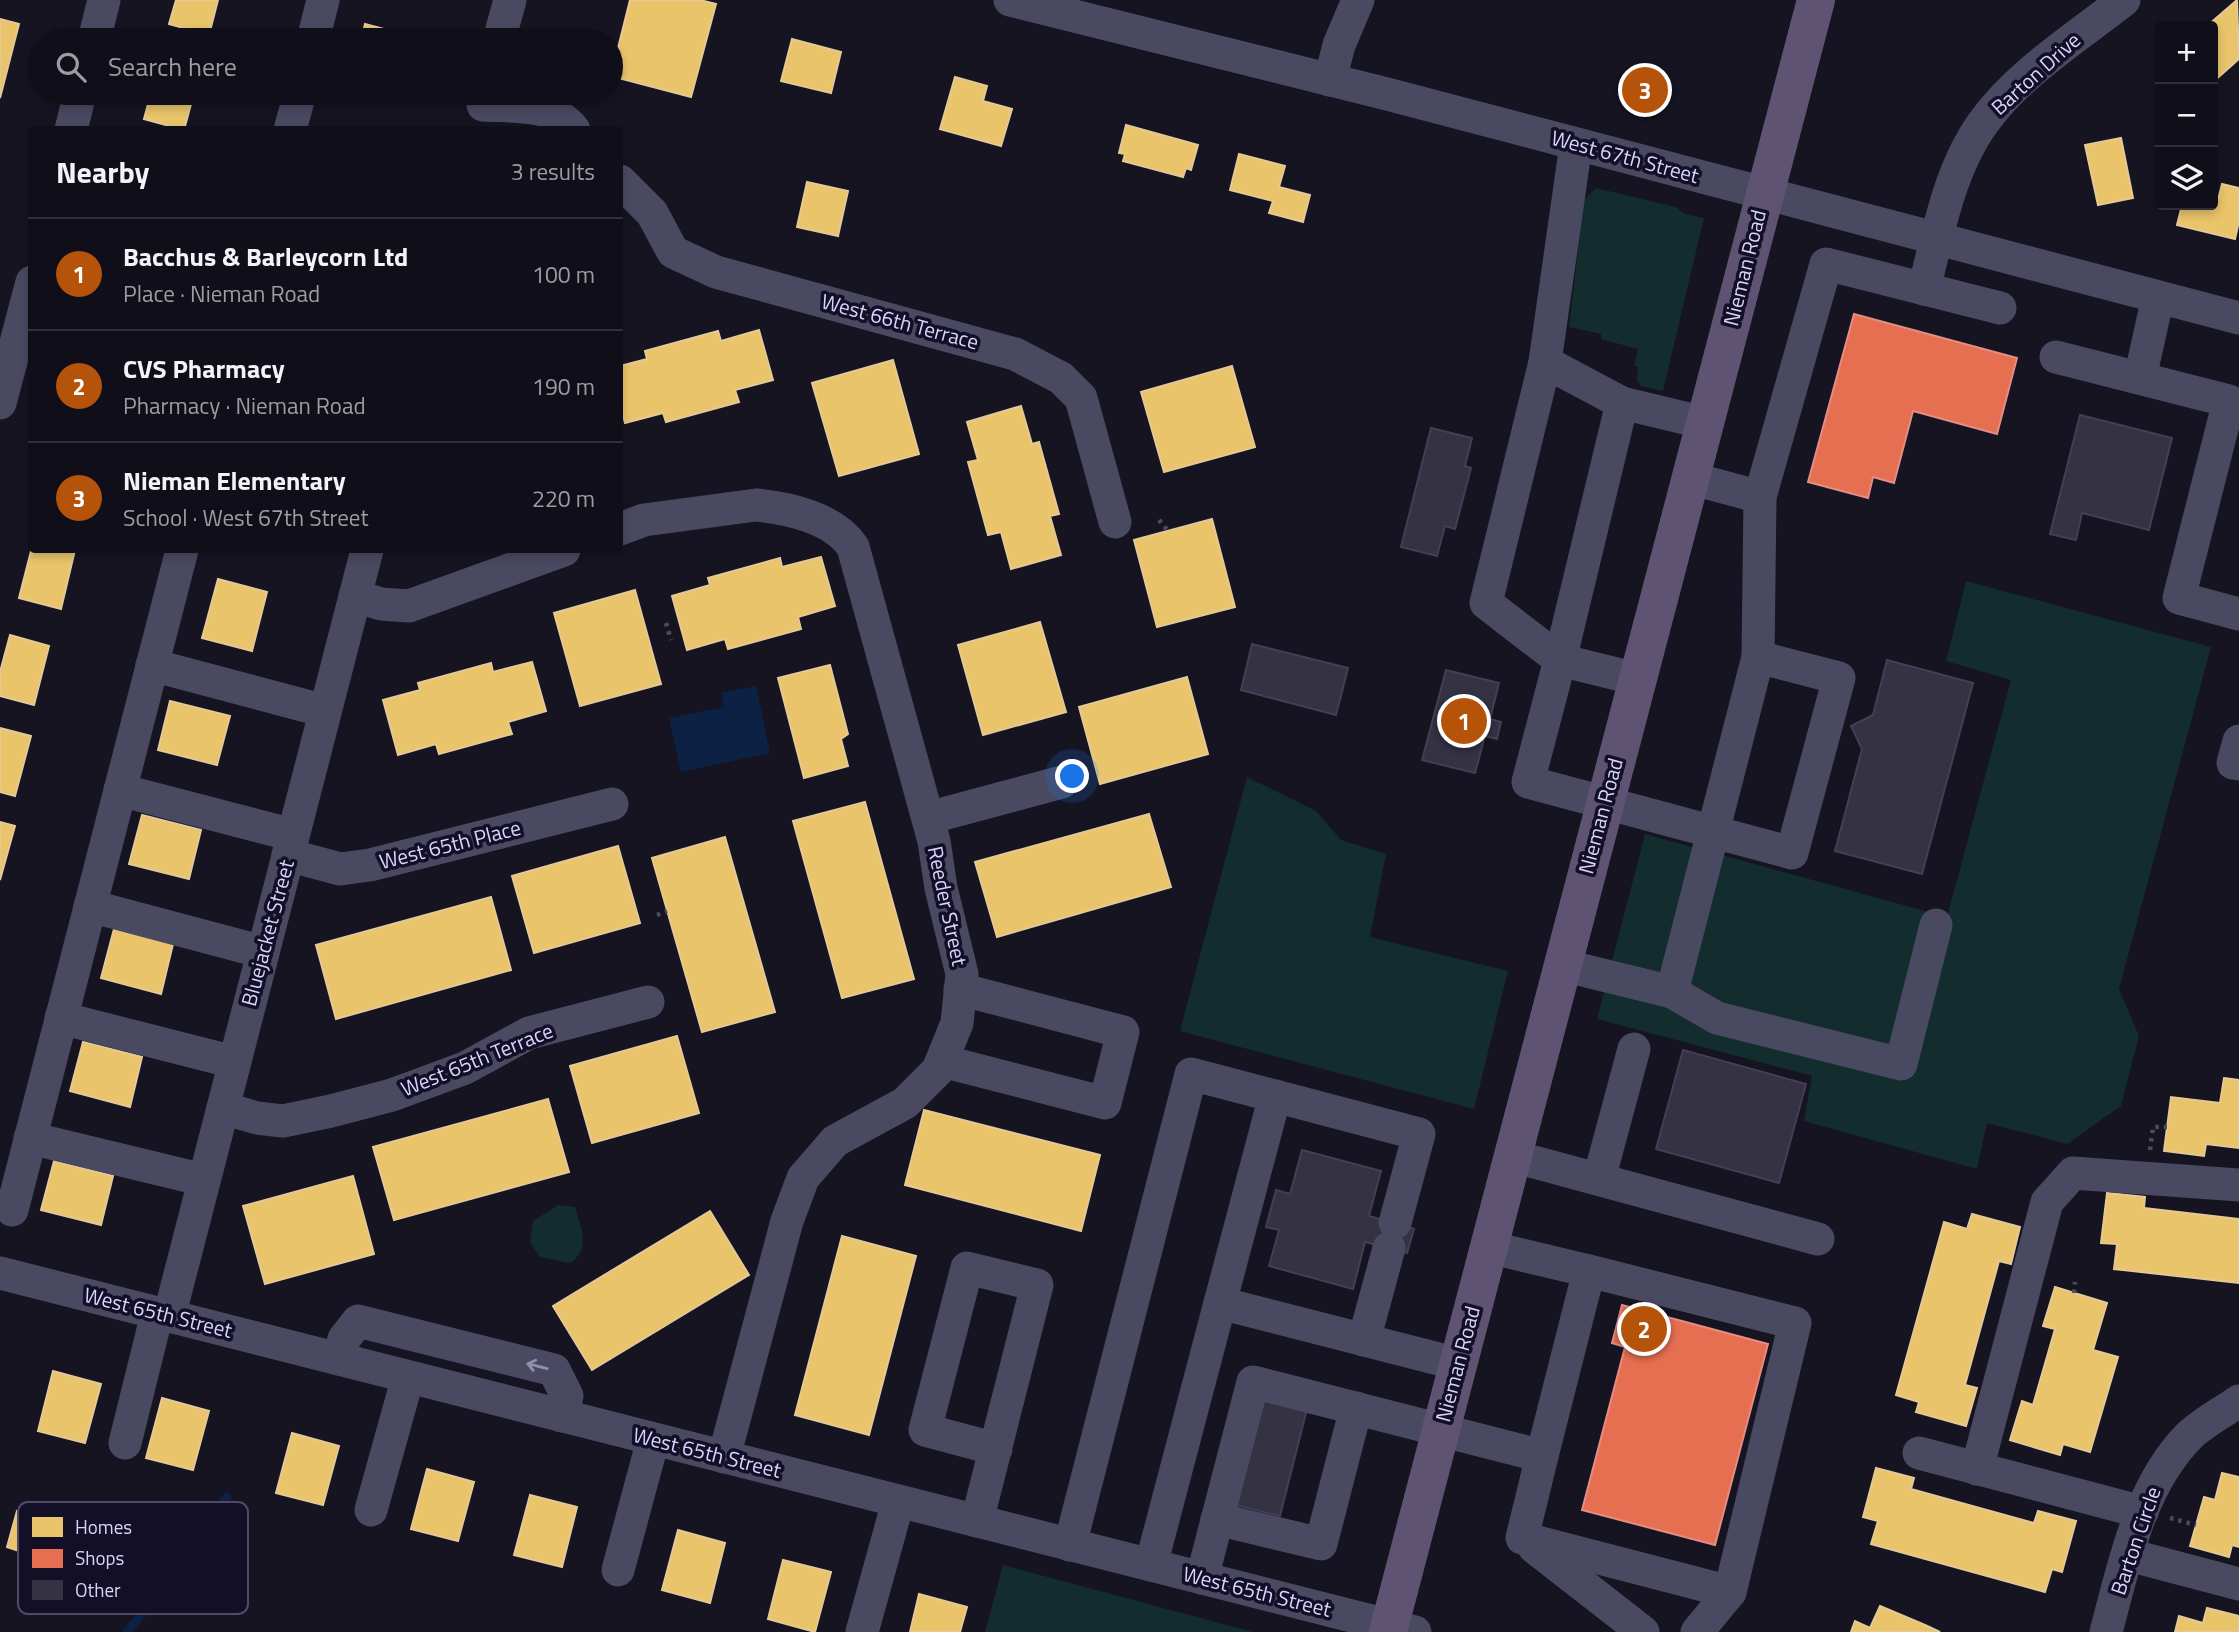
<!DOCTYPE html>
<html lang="en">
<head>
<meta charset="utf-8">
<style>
	body { margin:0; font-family:"Titillium Web",sans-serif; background:#191822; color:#f1f3f6 }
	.controls { position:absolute; right:21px; top:21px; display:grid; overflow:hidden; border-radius:7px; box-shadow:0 4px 10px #0003 }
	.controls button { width:63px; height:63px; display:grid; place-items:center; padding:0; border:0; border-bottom:2px solid #302f38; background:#100f19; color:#f1f3f6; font:35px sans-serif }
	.you { position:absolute; left:1073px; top:777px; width:24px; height:24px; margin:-18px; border:5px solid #fff; border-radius:50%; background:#1a73e8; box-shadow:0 0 0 10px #1a73e833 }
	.badge { display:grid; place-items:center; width:46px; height:46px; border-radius:50%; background:#b45309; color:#fff; font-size:23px; font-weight:700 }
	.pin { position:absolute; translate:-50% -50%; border:4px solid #fff; box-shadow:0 2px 7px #0006 }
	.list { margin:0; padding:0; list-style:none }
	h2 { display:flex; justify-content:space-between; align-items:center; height:91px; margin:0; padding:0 28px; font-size:30px }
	h2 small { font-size:23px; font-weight:400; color:#9c9ca2 }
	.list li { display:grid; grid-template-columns:46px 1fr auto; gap:21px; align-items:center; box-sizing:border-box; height:112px; padding:0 28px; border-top:2px solid #302f38 }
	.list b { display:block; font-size:26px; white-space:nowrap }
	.list p { margin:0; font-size:23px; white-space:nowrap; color:#9c9ca2 }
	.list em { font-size:23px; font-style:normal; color:#9c9ca2 }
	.icon { flex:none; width:38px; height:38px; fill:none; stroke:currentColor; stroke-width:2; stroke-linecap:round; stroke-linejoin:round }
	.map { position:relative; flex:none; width:2239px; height:1632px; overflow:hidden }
	.search { position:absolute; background:#100f19; box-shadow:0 4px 10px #0003; left:28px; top:28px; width:595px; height:77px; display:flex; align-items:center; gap:18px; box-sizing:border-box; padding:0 24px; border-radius:38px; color:#9c9ca2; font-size:26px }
	.panel { position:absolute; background:#100f19; box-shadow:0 4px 10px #0003; left:28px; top:126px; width:595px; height:427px; border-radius:7px }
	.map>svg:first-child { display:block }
	.green { fill:#132c2d }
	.water { fill:#0d2144 }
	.homes { fill:#e9c46a; stroke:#e4c997; stroke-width:2 }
	.shops { fill:#e76f51; stroke:#e38d85; stroke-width:2 }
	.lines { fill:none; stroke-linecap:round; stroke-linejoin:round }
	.stream { stroke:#0d2144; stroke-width:9 }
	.building { fill:#343243; stroke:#433f54; stroke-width:2 }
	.path { stroke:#44505f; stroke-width:4.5; stroke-dasharray:3.5 5; stroke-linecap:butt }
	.minor { stroke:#4a4962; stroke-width:33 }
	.major { stroke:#5e5373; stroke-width:38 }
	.oneway { stroke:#928eb0 }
	.labels { text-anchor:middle; stroke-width:7; stroke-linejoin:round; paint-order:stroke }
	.street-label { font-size:21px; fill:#d9d4ff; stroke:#130f26 }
	.key { fill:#130f26; stroke:#4e4a67; stroke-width:2 }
	.key-label { font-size:19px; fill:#d9d4ff }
</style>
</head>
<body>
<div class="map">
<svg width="2239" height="1632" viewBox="0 0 2239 1632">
	<rect width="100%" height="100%" fill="#161421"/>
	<g class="green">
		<path d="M1596,188l80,19 9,7 19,4 -41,173 -22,-5 -4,-6 1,-13 -4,-1 4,-17 -37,-10v-5l-32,-7 15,-127z"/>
		<path d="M1966,581l245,66 -92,342 20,47 -18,70 -54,38 -80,-21 -10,46 -173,-48 8,-45 -215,-57 48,-185 302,83 64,-237 -65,-19z"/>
		<path d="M1247,777l69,34 25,29 45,14 -16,83 138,34 -34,138 -294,-78z"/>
		<path d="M558,1205l17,2c6,22 17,41 -5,56l-30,-6 -10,-15 3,-21z"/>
		<path d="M1003,1565l250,67h-268z"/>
	</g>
	<path class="water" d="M756,686l14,67 -89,19 -12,-54 55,-11 -3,-14z"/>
	<g class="homes">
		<path d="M176,0h42l-9,35 -40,-11z"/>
		<path d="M630,0h70l16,4 -25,93 -80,-21z"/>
		<path d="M2237,0l2,59 -26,23v-56h-6z"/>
		<path d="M0,19l19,5 -19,74z"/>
		<path d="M365,24l49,13 -1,3h-52z"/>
		<path d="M792,39l49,13 -10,41 -50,-12z"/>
		<path d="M955,77l32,9 -4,15 29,8 -11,37 -61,-17z"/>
		<path d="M151,93h43l-10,37 -40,-11z"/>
		<path d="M1126,125l72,20 -7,25 -5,-2 -3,9 -60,-16 2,-7 -6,-1z"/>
		<path d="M2121,138l12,60 -35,7 -13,-60z"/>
		<path d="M1239,154l46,12 -6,21 31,8 -7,27 -34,-9 4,-12 -43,-11z"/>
		<path d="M807,182l41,9 -10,45 -41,-9z"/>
		<path d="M2222,184l17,4v33l-4,18 -58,-14 5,-20h31v-6l5,1z"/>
		<path d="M759,330l14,50 -38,10 4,12 -73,20 -3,-9 -38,10 -5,-20v-37l27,-7 -2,-8 73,-20 3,10z"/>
		<path d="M893,360l26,94 -80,22 -27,-93z"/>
		<path d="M1232,366l23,81 -91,25 -23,-80z"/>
		<path d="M1021,406l11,38 7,-2 20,72 -9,2 11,39 -50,14 -10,-37 -13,3 -20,-73 10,-2 -11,-38z"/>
		<path d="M1212,519l23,88 -78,20 -23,-87z"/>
		<path d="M32,547l43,3 -14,59 -42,-11z"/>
		<path d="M821,557l14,49 -37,11 3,12 -73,20 -3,-10 -38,11 -15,-54 38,-11 -2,-7 72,-20 2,9z"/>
		<path d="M218,579l49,13 -15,59 -50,-13z"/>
		<path d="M635,590l26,94 -81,22 -26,-93z"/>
		<path d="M1040,622l26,90 -83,23 -25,-90z"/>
		<path d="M10,635l39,11 -15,59 -34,-9v-24z"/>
		<path d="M532,662l14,49 -38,11 4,12 -73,20 -3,-10 -38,11 -15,-55 37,-10 -2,-7 73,-20 2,9z"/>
		<path d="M830,665l18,69 -7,5 7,27 -44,12 -26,-100z"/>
		<path d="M1187,677l21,77 -108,30 -21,-77z"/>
		<path d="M170,701l60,15 -13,49 -59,-15z"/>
		<path d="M0,728l31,8 -16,60 -15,-4z"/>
		<path d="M865,802l49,177 -72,19 -49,-177z"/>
		<path d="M1149,814l22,73 -174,50 -22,-75z"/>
		<path d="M142,815l59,15 -12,49 -60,-15z"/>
		<path d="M0,822l15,4 -15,54z"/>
		<path d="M725,837l50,175 -73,20 -50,-174z"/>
		<path d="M618,846l22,77 -106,30 -22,-77z"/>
		<path d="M491,897l20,73 -175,49 -20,-74z"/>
		<path d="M114,929l59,15 -12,50 -60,-16z"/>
		<path d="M677,1036l22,77 -107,30 -22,-77z"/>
		<path d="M83,1042l59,15 -12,50 -60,-16z"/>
		<path d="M2224,1078l15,2v68l-33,-4 -2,12 -40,-5 7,-54 49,6z"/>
		<path d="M548,1099l21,73 -175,48 -21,-73z"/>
		<path d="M924,1110l176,45 -19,76 -176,-46z"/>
		<path d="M54,1161l59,15 -12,49 -60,-15z"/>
		<path d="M353,1176l21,78 -109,30 -22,-78z"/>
		<path d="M2107,1193l38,4 -1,11 95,11v64l-125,-14 3,-25 -16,-1z"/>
		<path d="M710,1211l39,64 -157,95 -39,-64z"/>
		<path d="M1972,1214l48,13 -9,37 -12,-3 -34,124 12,3 -11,38 -50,-14 3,-10 -23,-7 48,-173 23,7z"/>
		<path d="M842,1236l74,20 -47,179 -74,-20z"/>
		<path d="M2055,1287l52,16 -14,47 25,7 -28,95 -27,-8 -3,11 -50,-15 12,-39 11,4 22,-76 -12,-3z"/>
		<path d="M53,1371l48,13 -16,59 -47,-12z"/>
		<path d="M162,1398l47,13 -16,59 -47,-12z"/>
		<path d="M292,1433l47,13 -16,59 -47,-12z"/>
		<path d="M1876,1468l38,10 -3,11 123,34 4,-12 38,10 -14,51 -10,-3 -7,23 -174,-48 7,-23 -15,-4z"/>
		<path d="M427,1469l47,13 -16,59 -47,-12z"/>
		<path d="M2222,1473l17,4v70l-7,-2 -3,12 -39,-11 14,-49 11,3z"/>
		<path d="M530,1495l47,12 -15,60 -48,-12z"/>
		<path d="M17,1511l58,17 -18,65 -29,-9 7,-28 -28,-9z"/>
		<path d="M678,1530l47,13 -15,60 -48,-13z"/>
		<path d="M783,1560l48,12 -16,60 -47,-13z"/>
		<path d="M919,1594l48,13 -7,25h-50z"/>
		<path d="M1880,1606l45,19 15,7h-89l4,-11 15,7z"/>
		<path d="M2207,1608l32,8v16h-64l4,-16 24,7z"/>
	</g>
	<g class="shops">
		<path d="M1854,314l163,44 -20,76 -84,-23 -19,72 -21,-6 -5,21 -60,-16z"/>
		<path d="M1622,1305l146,39 -53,201 -133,-35 43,-163 -13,-4z"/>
	</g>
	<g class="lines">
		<path class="stream" d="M127,1632l49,-59 51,-76"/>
	</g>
	<g class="building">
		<path d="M2080,415l92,23 -23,92 -67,-17 -6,27 -26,-6z"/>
		<path d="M1431,428l41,10 -7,28 6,2 -16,61 -10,-3 -8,30 -36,-9z"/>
		<path d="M1252,644l96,24 -12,47 -95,-25z"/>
		<path d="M1887,660l86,23 -51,191 -87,-23 27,-102 -11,-23 22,-11z"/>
		<path d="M1446,670l53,13 -9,36 11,3 -4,17 -12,-3 -10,37 -53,-13z"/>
		<path d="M1683,1050l123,34 -27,99 -123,-34z"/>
		<path d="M1302,1150l79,21 -12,45 45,13 -7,24 -42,-11 -12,47 -84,-23 10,-36 -13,-3 10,-37 14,4z"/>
		<path d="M1260,1397l47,12 -27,107 -48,-12z"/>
	</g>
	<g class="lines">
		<g class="path">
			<path d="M1159,520l9,11"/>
			<path d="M666,623l5,17"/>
			<path d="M657,915l10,-4"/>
			<path d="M2150,1150l3,-23h14"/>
			<path d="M2074,1293l1,-11"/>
			<path d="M2170,1518l26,7"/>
		</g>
		<g class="minor">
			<path d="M1010,0l377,94 852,224"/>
			<path d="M94,40l10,-40"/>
			<path d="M313,40l10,-40"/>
			<path d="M499,40l11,-40"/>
			<path d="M1330,80l9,-35 19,-45"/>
			<path d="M483,105c32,2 69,-3 91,25"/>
			<path d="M71,130l9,-37"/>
			<path d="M290,130l10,-37"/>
			<path d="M1576,144l-31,218 77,41"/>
			<path d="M620,181l32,32 21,39 43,20 299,82 46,24 20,20 34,124"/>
			<path d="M1924,289c14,-55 25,-119 59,-166 35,-49 94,-86 141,-123"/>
			<path d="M2056,357l173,44 -50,197 60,16"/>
			<path d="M1545,362l-59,241 74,57 -32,122c88,24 176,47 264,71l47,-175 -81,-21 -86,335 -110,-27"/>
			<path d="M2140,378l18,-81"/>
			<path d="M0,403l32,-121"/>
			<path d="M1690,478l70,19 -2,160"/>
			<path d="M1760,497l66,-233 174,44"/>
			<path d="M620,529l24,-9 112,-15c32,3 78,13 97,42l81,294 7,47 21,86 -5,49 -19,47 -33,33 -70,38 -32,37 -16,43 -63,236"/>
			<path d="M355,596l26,8 28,2 155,-56"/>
			<path d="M152,665l173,46"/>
			<path d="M1637,679l-77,-19 62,-257 83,20"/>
			<path d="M2239,741l-6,22 6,1"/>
			<path d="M120,790l173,45"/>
			<path d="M928,818l134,-36"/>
			<path d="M288,855l52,14 30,-4 242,-61"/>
			<path d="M90,906l173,46"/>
			<path d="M1672,992l45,26 184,46 35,-139"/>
			<path d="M61,1018l173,44"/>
			<path d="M942,1061l163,42 18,-71 -163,-43"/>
			<path d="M223,1108l34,10 26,3 48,-10 61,-16 73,-27 64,-35 119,-31"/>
			<path d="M30,1138l174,42"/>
			<path d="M1512,1156l306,83"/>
			<path d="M1599,1179l35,-130"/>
			<path d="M12,1210l170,-660"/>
			<path d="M1488,1247l101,24"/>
			<path d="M0,1273l1415,359"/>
			<path d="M1220,1303l55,-207 144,38 -24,89"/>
			<path d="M169,1317l198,-767"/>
			<path d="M1364,1340l25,-92"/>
			<path d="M339,1359l5,-20 14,-18 196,49 13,26 -5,20"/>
			<path d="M125,1443l32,-129"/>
			<path d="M1919,1453l223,59"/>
			<path d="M1542,1456l47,-185 206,52 -65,269"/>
			<path d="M1977,1469l70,-267 26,-29 166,12"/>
			<path d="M371,1510l37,-133"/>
			<path d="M1217,1519l104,25 35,-136"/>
			<path d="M977,1521l60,-236 -70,-17 -42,162 71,19"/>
			<path d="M1070,1545l121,-471 84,22"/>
			<path d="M1534,1547l109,85"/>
			<path d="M2129,1555l110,29"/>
			<path d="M1151,1565l69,-262 238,61"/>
			<path d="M618,1570l35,-130"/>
			<path d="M1202,1578l51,-196 289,74 -20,82 208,54 -33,40"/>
			<path d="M862,1632l36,-130"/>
			<path d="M2106,1632c18,-67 33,-146 84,-197 14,-13 33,-23 49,-34"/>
		</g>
		<path class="major" d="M1388,1632l428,-1632"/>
	</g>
	<defs><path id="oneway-shaft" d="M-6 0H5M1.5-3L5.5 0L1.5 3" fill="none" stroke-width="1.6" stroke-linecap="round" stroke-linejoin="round" transform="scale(1.75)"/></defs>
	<use class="oneway" href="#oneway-shaft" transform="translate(537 1366) rotate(-166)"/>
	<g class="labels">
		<g class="street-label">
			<text transform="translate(2036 74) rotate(-42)" y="7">Barton Drive</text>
			<text transform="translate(1625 157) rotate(15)" y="7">West 67th Street</text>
			<text transform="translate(1745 268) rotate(-76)" y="7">Nieman Road</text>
			<text transform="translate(900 322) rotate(15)" y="7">West 66th Terrace</text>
			<text transform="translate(1601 816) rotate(-75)" y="7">Nieman Road</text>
			<text transform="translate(450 845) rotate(-14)" y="7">West 65th Place</text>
			<text transform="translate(947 906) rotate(78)" y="7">Reeder Street</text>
			<text transform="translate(268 933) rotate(-75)" y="7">Bluejacket Street</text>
			<text transform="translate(477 1060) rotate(-22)" y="7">West 65th Terrace</text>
			<text transform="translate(158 1313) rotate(14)" y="7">West 65th Street</text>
			<text transform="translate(1458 1364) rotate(-75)" y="7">Nieman Road</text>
			<text transform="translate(707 1453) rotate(14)" y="7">West 65th Street</text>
			<text transform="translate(2136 1541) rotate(-71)" y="7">Barton Circle</text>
			<text transform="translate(1257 1592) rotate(14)" y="7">West 65th Street</text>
		</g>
	</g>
	<rect x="18" y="1502" width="230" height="112" rx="10" class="key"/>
	<rect x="32" y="1517" width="31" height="20" fill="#e9c46a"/>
	<rect x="32" y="1549" width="31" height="19" fill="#e76f51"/>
	<rect x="32" y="1580" width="31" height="20" fill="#343243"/>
	<g class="key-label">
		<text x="75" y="1534">Homes</text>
		<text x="75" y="1565">Shops</text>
		<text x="75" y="1597">Other</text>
	</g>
</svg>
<div class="controls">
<button>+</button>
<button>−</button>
<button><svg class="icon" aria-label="layers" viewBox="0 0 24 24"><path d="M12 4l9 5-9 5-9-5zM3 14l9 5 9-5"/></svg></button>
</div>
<div class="you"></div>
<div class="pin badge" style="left:1464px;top:721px">1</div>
<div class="pin badge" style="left:1644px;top:1329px">2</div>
<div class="pin badge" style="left:1645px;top:90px">3</div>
<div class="search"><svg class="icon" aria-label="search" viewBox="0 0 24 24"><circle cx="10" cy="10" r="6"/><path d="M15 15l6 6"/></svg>Search here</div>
<section class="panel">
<h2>Nearby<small>3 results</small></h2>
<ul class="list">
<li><span class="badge">1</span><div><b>Bacchus &amp; Barleycorn Ltd</b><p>Place · Nieman Road</p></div><em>100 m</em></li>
<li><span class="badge">2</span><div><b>CVS Pharmacy</b><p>Pharmacy · Nieman Road</p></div><em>190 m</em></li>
<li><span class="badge">3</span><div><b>Nieman Elementary</b><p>School · West 67th Street</p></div><em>220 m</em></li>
</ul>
</section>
</div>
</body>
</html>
